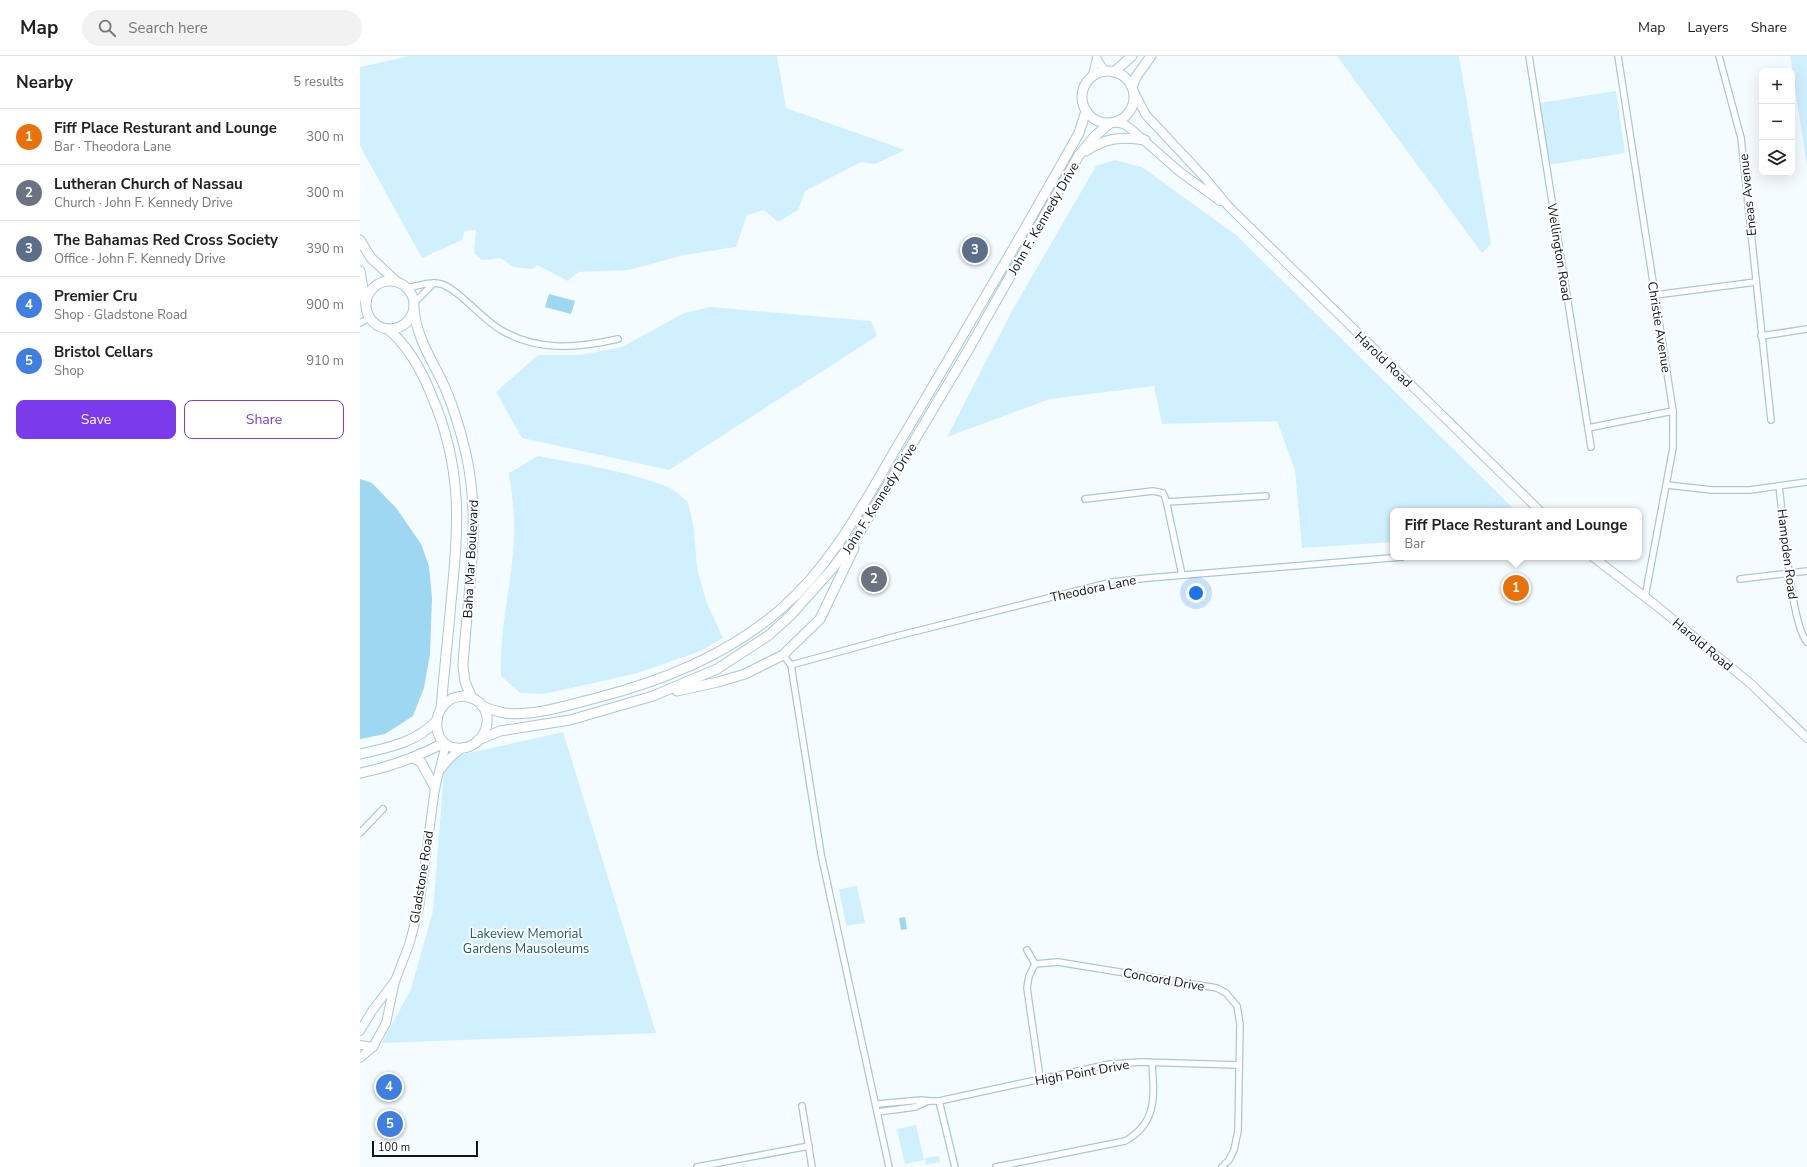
<!DOCTYPE html>
<html lang="en">
<head>
<meta charset="utf-8">
<style>
	body { margin:0; font-family:"Nunito Sans",sans-serif; background:#f2f2f2; color:#222 }
	.controls { position:absolute; right:12px; top:12px; display:grid; overflow:hidden; border-radius:8px; box-shadow:0 4px 16px #0002 }
	.controls button { width:36px; height:36px; display:grid; place-items:center; padding:0; border:0; border-bottom:1px solid #e0e0e0; background:#fff; color:#222; font:20px sans-serif }
	.scale { position:absolute; left:12px; bottom:10px; width:106px; box-sizing:border-box; padding-left:4px; border:2px solid #0b181d; border-top:0; font-size:11px; line-height:14px; white-space:nowrap; color:#0b181d; -webkit-text-stroke:3px #fff; paint-order:stroke }
	.you { position:absolute; left:836px; top:537px; width:14px; height:14px; margin:-10px; border:3px solid #fff; border-radius:50%; background:#1a73e8; box-shadow:0 0 0 6px #1a73e833 }
	.badge { display:grid; place-items:center; width:26px; height:26px; border-radius:50%; background:#7c3aed; color:#fff; font-size:13px; font-weight:700 }
	.pin { position:absolute; translate:-50% -50%; border:2px solid #fff; box-shadow:0 1px 4px #0006 }
	.popup { position:absolute; left:1030px; top:452px; width:252px; height:52px; box-sizing:border-box; display:grid; place-content:center; border-radius:8px; background:#fff; filter:drop-shadow(0 1px 3px #0005); font-size:13px; white-space:nowrap; color:#767676 }
	.popup b { font-size:15px; color:#222 }
	.popup::after { content:''; position:absolute; left:50%; top:100%; margin-left:-8px; border:8px solid transparent; border-top-color:#fff }
	.list { margin:0; padding:0; list-style:none }
	h2 { display:flex; justify-content:space-between; align-items:center; height:52px; margin:0; padding:0 16px; font-size:17px }
	h2 small { font-size:13px; font-weight:400; color:#767676 }
	.list li { display:grid; grid-template-columns:26px 1fr auto; gap:12px; align-items:center; box-sizing:border-box; height:56px; padding:0 16px; border-top:1px solid #e0e0e0 }
	.list b { display:block; font-size:15px; white-space:nowrap }
	.list p { margin:0; font-size:13px; white-space:nowrap; color:#767676 }
	.list em { font-size:13px; font-style:normal; color:#767676 }
	.actions { display:flex; gap:8px; padding:12px 16px }
	.actions a { flex:1; padding:9px 0; border:1px solid #7c3aed; border-radius:8px; text-align:center; font-size:14px; color:#7c3aed }
	.actions .main { background:#7c3aed; color:#fff }
	.icon { flex:none; width:22px; height:22px; fill:none; stroke:currentColor; stroke-width:2; stroke-linecap:round; stroke-linejoin:round }
	.map { position:relative; flex:none; width:1447px; height:1111px; overflow:hidden }
	header { display:flex; align-items:center; gap:24px; box-sizing:border-box; height:56px; padding:0 20px; background:#fff; border-bottom:1px solid #e0e0e0 }
	header strong { font-size:19px }
	nav { display:flex; gap:22px; margin-inline-start:auto; font-size:14px }
	.search { width:280px; height:36px; background:#f2f2f2; display:flex; align-items:center; gap:10px; box-sizing:border-box; padding:0 14px; border-radius:22px; color:#767676; font-size:15px }
	main { display:flex }
	aside { flex:1; background:#fff }
	.map>svg:first-child { display:block }
	.green { fill:#d1f0ff }
	.water { fill:#9ed7f2 }
	.lines { fill:none; stroke-linecap:round; stroke-linejoin:round }
	.minor-casing { stroke:#a7c8d8; stroke-width:8 }
	.tertiary-casing { stroke:#a7c8d8; stroke-width:9 }
	.secondary-casing { stroke:#a7c8d8; stroke-width:10 }
	.primary-casing { stroke:#a7c8d8; stroke-width:11 }
	.trunk-casing { stroke:#a7c8d8; stroke-width:11 }
	.minor { stroke:#fff; stroke-width:5.5 }
	.tertiary { stroke:#fff; stroke-width:7 }
	.secondary { stroke:#fff; stroke-width:8 }
	.primary { stroke:#fff; stroke-width:9 }
	.trunk { stroke:#fff; stroke-width:9 }
	.labels { text-anchor:middle; stroke-width:4; stroke-linejoin:round; paint-order:stroke }
	.street-label { font-size:13px; fill:#0b181d; stroke:#fff }
	.park-label { font-size:13px; fill:#145c77; stroke:#fff }
</style>
</head>
<body>
<header>
<strong>Map</strong>
<div class="search"><svg class="icon" aria-label="search" viewBox="0 0 24 24"><circle cx="10" cy="10" r="6"/><path d="M15 15l6 6"/></svg>Search here</div>
<nav><a>Map</a><a>Layers</a><a>Share</a></nav>
</header>
<main>
<aside>
<h2>Nearby<small>5 results</small></h2>
<ul class="list">
<li><span class="badge" style="background:#e8710a">1</span><div><b>Fiff Place Resturant and Lounge</b><p>Bar · Theodora Lane</p></div><em>300 m</em></li>
<li><span class="badge" style="background:#6b7280">2</span><div><b>Lutheran Church of Nassau</b><p>Church · John F. Kennedy Drive</p></div><em>300 m</em></li>
<li><span class="badge" style="background:#5c6f8a">3</span><div><b>The Bahamas Red Cross Society</b><p>Office · John F. Kennedy Drive</p></div><em>390 m</em></li>
<li><span class="badge" style="background:#3f7fe0">4</span><div><b>Premier Cru</b><p>Shop · Gladstone Road</p></div><em>900 m</em></li>
<li><span class="badge" style="background:#3f7fe0">5</span><div><b>Bristol Cellars</b><p>Shop</p></div><em>910 m</em></li>
</ul>
<div class="actions"><a class="main">Save</a><a>Share</a></div>
</aside>
<div class="map">
<svg width="1447" height="1111" viewBox="0 0 1447 1111">
	<rect width="100%" height="100%" fill="#f5fcff"/>
	<g class="green">
		<path d="M49,0h368l9,52 119,42 -30,14 -14,-2 -56,29 -7,19 -20,12 -14,-12 -17,5 -11,32 -52,8 -55,15 -51,2 -10,9 -31,-16 -5,4 -19,-2 -12,-9 -19,2 -8,-7 2,-23 -11,1 -3,9 -40,18 -62,-112v-79z"/>
		<path d="M977,0h122l32,188 -9,9z"/>
		<path d="M1430,0h17v110z"/>
		<path d="M1256,35l9,62 -77,12 -9,-62z"/>
		<path d="M755,104l27,7 94,68 280,276h-123v31l-91,6 -7,-78 -18,-49 -115,3 -8,-38 -104,13 -103,38 65,-126 84,-145z"/>
		<path d="M351,251l160,14 6,15 -208,134 -147,-32 -26,-46 42,-37h42l42,-8 62,-34z"/>
		<path d="M178,400c42,8 90,15 130,31 7,3 14,10 20,15l6,28 3,38 9,33 17,37 -22,13 -67,23 -90,20 -24,-1 -19,-17c-2,-47 11,-92 13,-138 1,-22 -2,-43 -5,-65z"/>
		<path d="M203,676l93,301 -274,10 29,-54 22,-78 11,-140 12,-15z"/>
		<path d="M497,830l8,37 -19,3 -7,-37z"/>
		<path d="M556,1069l8,35 -19,4 -8,-35z"/>
		<path d="M579,1100l1,6 -14,3 -1,-7z"/>
	</g>
	<g class="water">
		<path d="M189,238l26,7 -4,13 -26,-7z"/>
		<path d="M0,423l12,4 25,26 24,35 8,22 3,32 -2,56 -6,34 -11,28 -28,18 -25,5z"/>
		<path d="M545,861l2,12 -6,1 -2,-12z"/>
	</g>
	<g class="lines">
		<defs>
			<g id="minor">
				<path d="M1169,0l62,391"/>
				<path d="M1258,0l55,355v37l-28,149"/>
				<path d="M1359,0l22,82 30,282"/>
				<path d="M47,232c11,-2 22,-7 34,-4 16,4 42,36 60,46 37,22 77,18 117,9"/>
				<path d="M1295,239l101,-13"/>
				<path d="M54,247l20,-20"/>
				<path d="M0,267l9,-5"/>
				<path d="M1401,280l46,-7"/>
				<path d="M1228,372l85,-17"/>
				<path d="M1307,429l45,5h38l57,-8"/>
				<path d="M1419,430c4,30 12,139 28,156"/>
				<path d="M725,443l68,-8 10,2 3,7 16,75"/>
				<path d="M807,446l99,-6"/>
				<path d="M1380,523l67,-8"/>
				<path d="M423,599l8,10 30,189 68,313"/>
				<path d="M431,609l106,-29 215,-54 36,-4 254,-21"/>
				<path d="M0,777l23,-24"/>
				<path d="M667,894l8,14"/>
				<path d="M680,1022l-13,-90 2,-12 6,-12 23,-2 159,26 9,5 11,13 3,18 -2,107 -4,19 -5,10 -7,7"/>
				<path d="M579,1045l16,66"/>
				<path d="M517,1048l45,-4 6,1h11l171,-37 31,-2 97,3"/>
				<path d="M442,1050l10,61"/>
				<path d="M518,1056l37,-5 13,-6"/>
				<path d="M337,1111l112,-21"/>
				<path d="M636,1111l129,-26c33,-18 29,-46 27,-78"/>
			</g>
			<g id="tertiary">
				<path d="M737,3l9,13"/>
				<path d="M732,21l5,-21"/>
			</g>
			<g id="secondary">
				<path d="M774,36l12,23 59,63 24,29 311,304"/>
				<path d="M755,66l9,2 7,5 49,43 40,29"/>
				<path d="M1233,501l65,50 93,77 56,54"/>
				<path d="M81,713l8,-10 14,-12"/>
				<path d="M0,975l12,-20 22,-29"/>
				<path d="M0,989l13,2"/>
				<path d="M0,1002l13,-11 13,-24 9,-42 14,-36 10,-37 16,-120 11,-44"/>
			</g>
			<g id="primary">
				<path d="M0,184l11,18 26,24"/>
				<path d="M0,215l5,30"/>
				<circle cx="30" cy="249" r="24"/>
				<path d="M54,253c3,32 20,53 32,81 9,21 15,43 20,64 16,70 1,142 -3,212l2,16 7,16"/>
				<path d="M28,273c20,17 33,40 43,65 32,73 28,132 20,208 -3,36 -7,71 -10,106"/>
			</g>
			<g id="trunk">
				<circle cx="748" cy="41" r="26"/>
				<path d="M754,16l18,-16"/>
				<path d="M772,31l4,-10 15,-21"/>
				<path d="M726,95c19,-13 37,-15 59,-11"/>
				<path d="M317,635l41,-9 27,-8 38,-19 37,-36 34,-71"/>
				<path d="M103,640c41,5 25,61 -12,51 -21,-6 -20,-49 12,-51z"/>
				<path d="M122,650c7,3 14,5 22,7 29,4 68,-9 96,-16 66,-17 130,-43 182,-89 55,-48 88,-117 125,-178 58,-98 116,-197 172,-297l7,-22"/>
				<path d="M118,684l22,-9 70,-11 83,-24 64,-27 52,-34 21,-19 42,-47 26,-34 112,-188 109,-192 15,-18 16,-14"/>
				<path d="M0,698c28,-6 58,-12 77,-34"/>
				<path d="M53,702l8,4 14,26"/>
				<path d="M0,717c30,-6 57,-16 84,-30"/>
			</g>
		</defs>
		<use href="#minor" class="minor-casing"/>
		<use href="#tertiary" class="tertiary-casing"/>
		<use href="#secondary" class="secondary-casing"/>
		<use href="#primary" class="primary-casing"/>
		<use href="#trunk" class="trunk-casing"/>
		<use href="#minor" class="minor"/>
		<use href="#tertiary" class="tertiary"/>
		<use href="#secondary" class="secondary"/>
		<use href="#primary" class="primary"/>
		<use href="#trunk" class="trunk"/>
	</g>
	<g class="labels">
		<g class="street-label">
			<text transform="translate(1387 139) rotate(-96)" y="5">Eneas Avenue</text>
			<text transform="translate(683 162) rotate(-60)" y="5">John F. Kennedy Drive</text>
			<text transform="translate(1200 196) rotate(81)" y="5">Wellington Road</text>
			<text transform="translate(1300 271) rotate(81)" y="5">Christie Avenue</text>
			<text transform="translate(1024 303) rotate(44)" y="5">Harold Road</text>
			<text transform="translate(519 442) rotate(-58)" y="5">John F. Kennedy Drive</text>
			<text transform="translate(1428 498) rotate(83)" y="5">Hampden Road</text>
			<text transform="translate(110 503) rotate(-87)" y="5">Baha Mar Boulevard</text>
			<text transform="translate(733 532) rotate(-12)" y="5">Theodora Lane</text>
			<text transform="translate(1343 588) rotate(40)" y="5">Harold Road</text>
			<text transform="translate(61 821) rotate(-81)" y="5">Gladstone Road</text>
			<text transform="translate(804 923) rotate(10)" y="5">Concord Drive</text>
			<text transform="translate(722 1016) rotate(-10)" y="5">High Point Drive</text>
		</g>
		<g class="park-label">
			<text x="166" y="882">Lakeview Memorial<tspan x="166" dy="15">Gardens Mausoleums</tspan></text>
		</g>
	</g>
</svg>
<div class="controls">
<button>+</button>
<button>−</button>
<button><svg class="icon" aria-label="layers" viewBox="0 0 24 24"><path d="M12 4l9 5-9 5-9-5zM3 14l9 5 9-5"/></svg></button>
</div>
<div class="scale">100 m</div>
<div class="you"></div>
<div class="pin badge" style="left:1156px;top:532px;background:#e8710a">1</div>
<div class="popup"><b>Fiff Place Resturant and Lounge</b>Bar</div>
<div class="pin badge" style="left:514px;top:523px;background:#6b7280">2</div>
<div class="pin badge" style="left:615px;top:194px;background:#5c6f8a">3</div>
<div class="pin badge" style="left:29px;top:1031px;background:#3f7fe0">4</div>
<div class="pin badge" style="left:30px;top:1068px;background:#3f7fe0">5</div>
</div>
</main>
</body>
</html>
